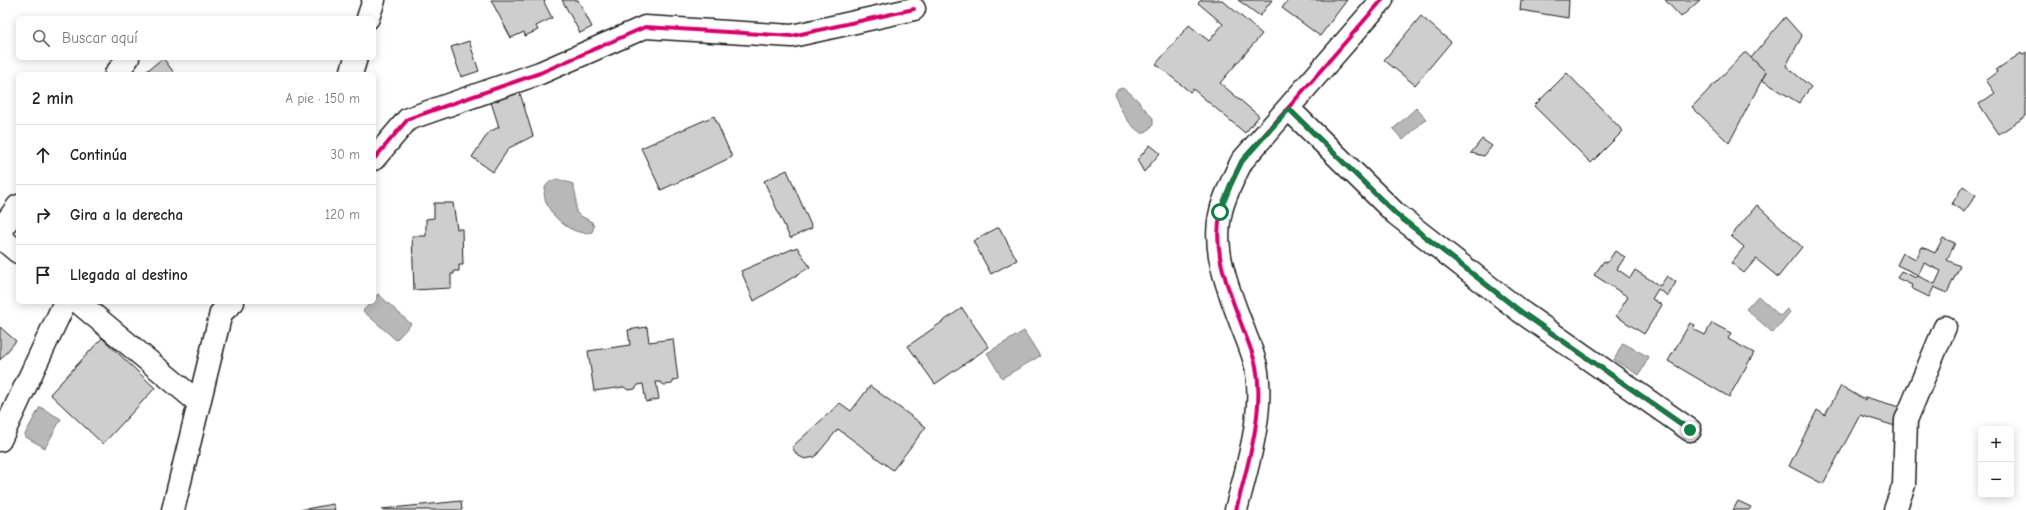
<!DOCTYPE html>
<html lang="es">
<head>
<meta charset="utf-8">
<style>
	body { margin:0; font-family:"Comic Neue",sans-serif; background:#f6f6f6; color:#222 }
	.controls { position:absolute; right:12px; bottom:12px; display:grid; overflow:hidden; border-radius:6px; box-shadow:0 2px 10px #0003 }
	.controls button { width:36px; height:36px; display:grid; place-items:center; padding:0; border:0; border-bottom:1px solid #e0e0e0; background:#fff; color:#222; font:20px sans-serif }
	.stop { position:absolute; width:12px; height:12px; margin:-9px; border:3px solid #0b8043; border-radius:50%; background:#fff }
	.stop.end { background:#0b8043; border-color:#fff; box-shadow:0 1px 4px #0008 }
	.list { margin:0; padding:0; list-style:none }
	h2 { display:flex; justify-content:space-between; align-items:center; height:52px; margin:0; padding:0 16px; font-size:17px }
	h2 small { font-size:13px; font-weight:400; color:#767676 }
	.list li { display:grid; grid-template-columns:26px 1fr auto; gap:12px; align-items:center; box-sizing:border-box; height:60px; padding:0 16px; border-top:1px solid #e0e0e0 }
	.list b { display:block; font-size:15px; white-space:nowrap }
	.list em { font-size:13px; font-style:normal; color:#767676 }
	.icon { flex:none; width:22px; height:22px; fill:none; stroke:currentColor; stroke-width:2; stroke-linecap:round; stroke-linejoin:round }
	.map { position:relative; flex:none; width:2026px; height:510px; overflow:hidden }
	.search { position:absolute; background:#fff; box-shadow:0 2px 10px #0003; left:16px; top:16px; width:360px; height:44px; display:flex; align-items:center; gap:10px; box-sizing:border-box; padding:0 14px; border-radius:6px; color:#767676; font-size:15px }
	.panel { position:absolute; background:#fff; box-shadow:0 2px 10px #0003; left:16px; top:72px; width:360px; height:232px; border-radius:6px }
	.map>svg:first-child { display:block }
	.water { fill:#b8b8b8; stroke:#7a7a7a }
	.building { fill:#cecece; stroke:#1c1c1c }
	.lines { fill:none; stroke-linecap:round; stroke-linejoin:round }
	.minor-casing { stroke:#1c1c1c; stroke-width:25 }
	.minor { stroke:#fff; stroke-width:22 }
	.cycleway-casing { stroke:#fff; stroke-width:6 }
	.cycleway { stroke:#d6006c; stroke-width:4 }
	.route { stroke:#0b8043; stroke-width:5 }
</style>
</head>
<body>
<div class="map">
<svg width="2026" height="510" viewBox="0 0 2026 510">
	<rect width="100%" height="100%" fill="#fff"/>
	<filter id="ink" filterUnits="userSpaceOnUse"><feTurbulence type="fractalNoise" baseFrequency=".025" numOctaves="2"/><feDisplacementMap in="SourceGraphic" scale="8" xChannelSelector="R" yChannelSelector="G"/><feConvolveMatrix kernelMatrix="1 2 1 2 8 2 1 2 1" color-interpolation-filters="sRGB"/></filter>
	<g filter="url(#ink)">
		<g class="water">
			<path d="M1122,88c11,4 22,21 31,30v7l-8,8h-4c-13,-8 -22,-25 -26,-39l2,-4z"/>
			<path d="M1416,108l10,11 -23,21 -10,-11z"/>
			<path d="M557,179l16,5 3,12v16l3,3 13,7 2,5 -2,5c-30,8 -68,-46 -35,-53z"/>
			<path d="M378,294l33,30 -15,16 -33,-29 8,-9h3v-3z"/>
			<path d="M1758,296l22,20 7,-7 3,3 -17,21 -27,-24z"/>
			<path d="M1024,331l16,25 -38,22 -15,-25z"/>
			<path d="M1623,343l26,14 -10,18 -25,-15z"/>
			<path d="M40,407l21,12 -16,29 -21,-12z"/>
		</g>
		<g class="building">
			<path d="M491,0h55l-2,2 8,16 -16,8 2,4 -13,6 -1,-4 -13,6z"/>
			<path d="M562,0h16l14,27 -12,6z"/>
			<path d="M1201,0h21l40,34 -42,49 39,33 -14,17 -52,-44 -3,3 -34,-28 33,-39 20,16 14,-17 -25,-21z"/>
			<path d="M1238,0h34l-12,16z"/>
			<path d="M1288,0h59l-27,36 -38,-28z"/>
			<path d="M1521,0h48l-1,18 -48,-8z"/>
			<path d="M1665,0h35l-19,17z"/>
			<path d="M1421,16l30,26 -36,43 -31,-25z"/>
			<path d="M1785,17l17,19 -16,30 25,21 -12,16 -37,-23 4,-8 -15,-14z"/>
			<path d="M469,41l10,30 -18,6 -10,-30z"/>
			<path d="M1745,52l21,20 -37,71 -37,-36z"/>
			<path d="M2026,52v64l-27,18 -20,-30 16,-11 -9,-13 11,-8 -1,-2 25,-17 1,2z"/>
			<path d="M163,58l12,16h-32z"/>
			<path d="M1567,73l56,58 -32,32 -57,-57z"/>
			<path d="M519,90l14,46 -24,12 -16,24 -21,-15 17,-25 10,-5 -9,-28z"/>
			<path d="M714,116l18,41 -71,33 -20,-42z"/>
			<path d="M1482,139l10,7 -8,10 -13,-3z"/>
			<path d="M1150,145l10,8 -16,19 -7,-12z"/>
			<path d="M787,170l25,58 -22,10 -26,-57z"/>
			<path d="M1963,186l13,9 -12,17 -12,-8z"/>
			<path d="M434,203h19l4,26h5l1,36h-4v6h-5v3h-3v14l-37,2 -2,-54h14v-17l8,-1z"/>
			<path d="M1757,205l45,42 -24,30 -22,-18 -12,14 -13,-10 13,-16 -13,-11z"/>
			<path d="M999,227l18,33 -26,14 -18,-33z"/>
			<path d="M1943,238l12,5 -8,17 13,6 -13,27 -13,-6 -5,10 -18,-9 1,-3 -15,-7 4,-7 15,7 2,-2 17,8 6,-13 -17,-8 -6,12 -21,-10 6,-12 13,6 6,-12 13,6z"/>
			<path d="M797,247l13,20 -56,34 -13,-30z"/>
			<path d="M1615,251l10,6 -8,12 13,9 5,-8 25,16 7,-10 9,6 -8,14 -10,-7 -6,10 10,6 -18,29 -28,-18 12,-19 -34,-22 10,-14 3,2z"/>
			<path d="M962,308l27,39 -54,37 -27,-38z"/>
			<path d="M1690,323l5,2 -2,4 12,6 7,-12 19,10 -3,6 26,14 -25,44 -61,-36z"/>
			<path d="M0,327l16,14 -16,19z"/>
			<path d="M647,327l2,15 24,-3 5,40 -4,1 -2,4 -8,1 -4,-3h-4l3,17 -13,3 -3,-18 -5,1 -3,4 -7,1 -4,-3 -30,4 -6,-40 42,-6 -2,-15z"/>
			<path d="M102,338l53,50 -52,56 -53,-50z"/>
			<path d="M870,386l56,41 -33,43 -55,-41 -23,28 -10,2 -8,-4 -5,-8 48,-44 11,8z"/>
			<path d="M1841,386l24,14v-3l38,11 -5,19 -38,-12 -37,69 -34,-18 28,-56 8,5z"/>
			<path d="M461,501l1,9h-80v-1z"/>
			<path d="M1738,501l13,6 -2,3h-16z"/>
			<path d="M333,504l2,6h-35z"/>
		</g>
		<g class="lines">
			<defs>
				<g id="minor">
					<path d="M368,18l6,-18"/>
					<path d="M116,74l12,-16"/>
					<path d="M351,74l5,-16"/>
					<path d="M1289,109l107,105 124,97 170,119"/>
					<path d="M374,159l34,-40 132,-46 105,-46 147,9 122,-27"/>
					<path d="M0,231l18,-25"/>
					<path d="M0,237l18,15"/>
					<path d="M78,302l121,101"/>
					<path d="M0,440l65,-138"/>
					<path d="M173,510l48,-197 12,-11"/>
					<path d="M1236,510c11,-43 29,-99 20,-144 -3,-13 -9,-27 -14,-40 -13,-35 -31,-76 -21,-115 4,-17 13,-34 21,-50l140,-161"/>
					<path d="M1895,510l9,-25 2,-65 39,-93"/>
				</g>
			</defs>
			<use href="#minor" class="minor-casing"/>
			<use href="#minor" class="minor"/>
			<defs>
				<g id="cycleway">
					<path d="M1289,109l107,105 124,97 170,119"/>
					<path d="M374,159l34,-40 132,-46 105,-46 147,9 122,-27"/>
					<path d="M1236,510c11,-43 29,-99 20,-144 -3,-13 -9,-27 -14,-40 -13,-35 -31,-76 -21,-115 4,-17 13,-34 21,-50l140,-161"/>
				</g>
			</defs>
			<use href="#cycleway" class="cycleway-casing"/>
			<use href="#cycleway" class="cycleway"/>
		</g>
	</g>
	<g class="lines" filter="url(#ink)">
		<path class="route" d="M1220,212l10,-26 12,-25 47,-52 107,105 124,97 170,119"/>
	</g>
</svg>
<div class="controls">
<button>+</button>
<button>−</button>
</div>
<div class="stop" style="left:1220px;top:212px"></div>
<div class="stop end" style="left:1690px;top:430px"></div>
<div class="search"><svg class="icon" aria-label="search" viewBox="0 0 24 24"><circle cx="10" cy="10" r="6"/><path d="M15 15l6 6"/></svg>Buscar aquí</div>
<section class="panel">
<h2>2 min<small>A pie · 150 m</small></h2>
<ul class="list">
<li><svg class="icon" aria-label="ahead" viewBox="0 0 24 24"><path d="M12 20V5M6 11l6-6 6 6"/></svg><div><b>Continúa</b></div><em>30 m</em></li>
<li><svg class="icon" aria-label="right" viewBox="0 0 24 24"><path d="M7 20v-9h11M14 6l5 5-5 5"/></svg><div><b>Gira a la derecha</b></div><em>120 m</em></li>
<li><svg class="icon" aria-label="arrive" viewBox="0 0 24 24"><path d="M6 21V4h12l-3 4 3 4H6"/></svg><div><b>Llegada al destino</b></div></li>
</ul>
</section>
</div>
</body>
</html>
